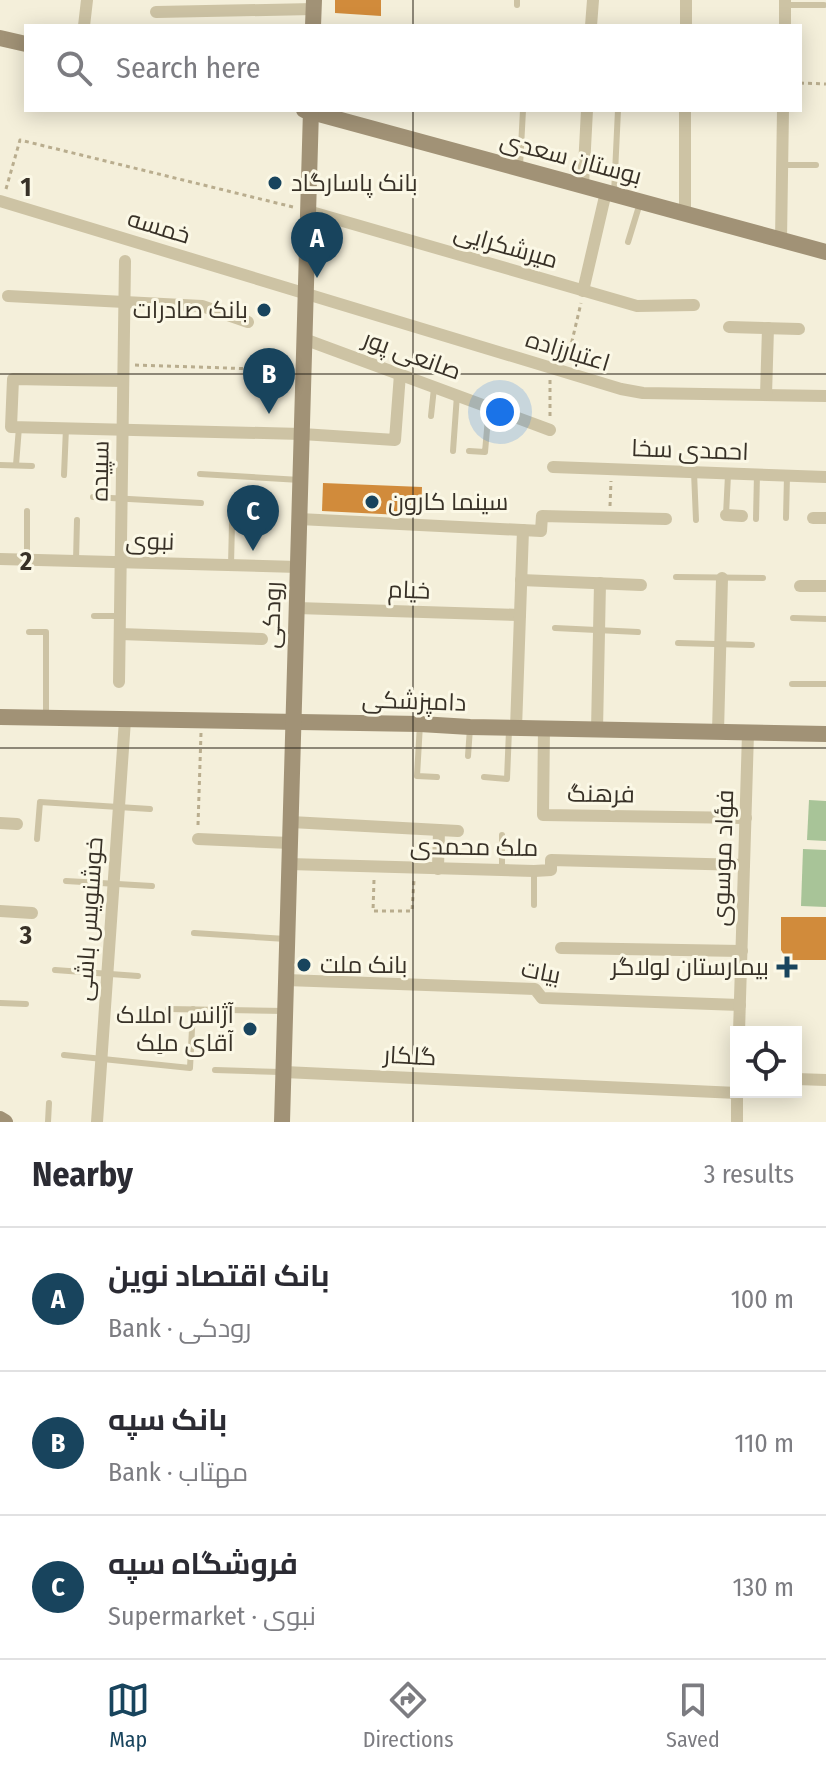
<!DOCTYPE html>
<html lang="en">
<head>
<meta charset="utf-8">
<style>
	body { margin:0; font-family:"Fira Sans Condensed",Cairo,sans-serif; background:#f7f7f7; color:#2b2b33 }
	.controls { position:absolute; right:24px; bottom:24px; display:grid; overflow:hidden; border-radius:0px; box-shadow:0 4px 20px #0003 }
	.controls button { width:72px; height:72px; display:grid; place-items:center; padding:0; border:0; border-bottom:2px solid #e1e1e2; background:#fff; color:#2b2b33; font:40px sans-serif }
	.you { position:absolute; left:500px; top:412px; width:28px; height:28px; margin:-20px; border:6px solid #fff; border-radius:50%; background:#1a73e8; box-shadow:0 0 0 12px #1a73e833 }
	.badge { display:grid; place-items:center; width:52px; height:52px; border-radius:50%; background:#18445d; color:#fff; font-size:26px; font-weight:700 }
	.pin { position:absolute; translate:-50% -66px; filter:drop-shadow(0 2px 4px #0008) }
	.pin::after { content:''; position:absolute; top:42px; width:28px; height:24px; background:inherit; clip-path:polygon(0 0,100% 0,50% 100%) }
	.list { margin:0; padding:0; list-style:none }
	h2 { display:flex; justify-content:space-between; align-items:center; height:104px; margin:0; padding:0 32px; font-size:34px }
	h2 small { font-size:26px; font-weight:400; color:#7c7c81 }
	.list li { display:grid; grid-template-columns:52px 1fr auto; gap:24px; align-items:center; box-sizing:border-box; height:144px; padding:0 32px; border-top:2px solid #e1e1e2 }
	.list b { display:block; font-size:30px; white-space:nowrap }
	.list p { margin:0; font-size:26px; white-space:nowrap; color:#7c7c81 }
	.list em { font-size:26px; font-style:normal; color:#7c7c81 }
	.icon { flex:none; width:44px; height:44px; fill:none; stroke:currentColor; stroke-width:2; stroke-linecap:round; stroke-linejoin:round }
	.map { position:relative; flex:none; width:826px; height:1122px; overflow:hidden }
	.search { position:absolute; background:#fff; box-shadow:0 4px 20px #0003; left:24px; right:24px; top:24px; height:88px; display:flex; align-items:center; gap:20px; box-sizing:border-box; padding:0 28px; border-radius:0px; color:#7c7c81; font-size:30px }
	.sheet { height:536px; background:#fff }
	nav { display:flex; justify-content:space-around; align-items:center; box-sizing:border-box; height:112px; border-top:2px solid #e1e1e2; background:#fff; font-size:22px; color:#7c7c81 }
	nav a { display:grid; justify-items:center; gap:4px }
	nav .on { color:#18445d }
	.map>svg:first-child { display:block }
	.green { fill:#a8c498 }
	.building { fill:#d18b3b }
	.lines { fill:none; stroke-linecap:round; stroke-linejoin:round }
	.path { stroke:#b9ad8e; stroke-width:3; stroke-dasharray:4 4; stroke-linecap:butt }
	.lane { stroke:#cdc3a4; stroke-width:6 }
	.street { stroke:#cdc3a4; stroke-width:12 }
	.secondary { stroke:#a19276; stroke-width:16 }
	.grid { fill:none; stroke:#383127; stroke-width:2; stroke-opacity:0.55 }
	.poi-dot { fill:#18445d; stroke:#fbf8e6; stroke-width:3 }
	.labels { text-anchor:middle; stroke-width:6; stroke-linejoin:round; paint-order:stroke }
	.street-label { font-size:24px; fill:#383127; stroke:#fbf8e6 }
	.poi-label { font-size:24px; fill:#383127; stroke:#fbf8e6; text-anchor:start }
	.grid-label { font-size:26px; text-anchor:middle; font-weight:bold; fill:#383127; stroke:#fbf8e6; stroke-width:6; stroke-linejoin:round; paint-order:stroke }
</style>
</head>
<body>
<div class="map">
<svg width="826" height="1122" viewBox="0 0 826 1122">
	<rect width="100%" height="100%" fill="#f4efda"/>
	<g class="green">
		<path d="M809,800l17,1v40l-19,-1z"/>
		<path d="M803,849l23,1v57l-25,-1z"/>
	</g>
	<g class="building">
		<path d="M335,0h46v16l-46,-3z"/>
		<path d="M323,483l99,4 -1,29 -99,-5z"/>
		<path d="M781,917h45v43h-39l-6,-10z"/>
	</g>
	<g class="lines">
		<g class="path">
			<path d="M800,83l26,1"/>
			<path d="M6,189l14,-49 273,67"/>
			<path d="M568,358l13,-55"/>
			<path d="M135,365l153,5"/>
			<path d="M550,416v-37"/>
			<path d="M610,506l1,-25"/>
			<path d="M198,825l3,-92"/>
			<path d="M374,880l-1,31h39l2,-31"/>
		</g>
		<g class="lane">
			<path d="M517,5v-5"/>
			<path d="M785,5h39"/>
			<path d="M782,165h34"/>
			<path d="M520,166l3,-56"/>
			<path d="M614,194l4,-84"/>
			<path d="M628,242l12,-39"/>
			<path d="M431,416l3,-28"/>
			<path d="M453,451l4,-56"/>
			<path d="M469,451l16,1 4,-45"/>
			<path d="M0,465l32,1"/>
			<path d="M16,465l3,-38"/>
			<path d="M694,472l2,48"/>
			<path d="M200,474l100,6"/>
			<path d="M64,475l2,-47"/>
			<path d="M93,497l108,6"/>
			<path d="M27,511v49"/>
			<path d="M726,515l2,-40"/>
			<path d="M786,518l1,-42"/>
			<path d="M756,519l1,-45"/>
			<path d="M76,561l1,-41"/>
			<path d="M231,565l1,-42"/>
			<path d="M676,577l87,1"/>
			<path d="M94,616h26"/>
			<path d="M793,618l33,1"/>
			<path d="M555,628l83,4"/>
			<path d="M29,632h17v82"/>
			<path d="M678,643l74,2"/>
			<path d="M792,684h34"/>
			<path d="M420,724l-3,52 20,1"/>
			<path d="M468,756l2,-28"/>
			<path d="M484,777l23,2 2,-49"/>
			<path d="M37,839l3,-37 110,7"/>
			<path d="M502,870v-35"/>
			<path d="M66,881l86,5"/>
			<path d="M534,905v-34"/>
			<path d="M194,933l92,6"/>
			<path d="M55,970l83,6"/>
			<path d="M0,1003l26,1"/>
			<path d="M168,1009l116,2"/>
			<path d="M64,1055l126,13 3,-59"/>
			<path d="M215,1070l65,2"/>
			<path d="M48,1122l1,-19"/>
		</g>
		<g class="street">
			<path d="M156,12l158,-3"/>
			<path d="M84,26l3,-26"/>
			<path d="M591,26l2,-26"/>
			<path d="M686,26v-26"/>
			<path d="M785,26v-26"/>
			<path d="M583,186l4,-76"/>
			<path d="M0,201l621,188 22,4 183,3"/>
			<path d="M308,211l329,95 57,-1"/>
			<path d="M685,214v-104"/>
			<path d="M781,240l2,-130"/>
			<path d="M583,291l23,-99"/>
			<path d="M8,296l194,10 46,16"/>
			<path d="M729,327l70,2"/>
			<path d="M304,339l246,91"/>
			<path d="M123,381l-110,-2 -2,48 291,7 93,6 5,-66"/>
			<path d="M766,395l2,-67"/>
			<path d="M553,467l273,10"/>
			<path d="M726,515l16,1"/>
			<path d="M813,518h13"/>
			<path d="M299,519l242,12 1,-15 124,3"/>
			<path d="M0,559l298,8"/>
			<path d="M521,580l120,5"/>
			<path d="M800,586h26"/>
			<path d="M297,608l223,7"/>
			<path d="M120,634l142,5"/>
			<path d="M119,682l6,-421"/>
			<path d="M516,728l7,-198"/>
			<path d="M544,728l-1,87 203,3"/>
			<path d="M597,730l3,-147"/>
			<path d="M718,732l4,-154"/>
			<path d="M291,822l167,9"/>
			<path d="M0,823l17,1"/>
			<path d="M198,839l92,4"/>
			<path d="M289,864l245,7 17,-1v-10l193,5"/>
			<path d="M438,869l1,-39"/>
			<path d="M0,911l32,2"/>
			<path d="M561,948l181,3"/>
			<path d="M286,980l249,9 7,9 198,7"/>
			<path d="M739,1032l9,-299"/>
			<path d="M284,1072l453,21"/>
			<path d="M796,1079l30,1"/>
			<path d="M97,1122l28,-402"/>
			<path d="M737,1122v-30"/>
		</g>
		<g class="secondary">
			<path d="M313,26l1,-26"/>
			<path d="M0,38l26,6"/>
			<path d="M304,110l522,142"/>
			<path d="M0,717l420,7 50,3 356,7"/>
			<path d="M0,1119l5,3"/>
			<path d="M282,1122l29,-1012"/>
		</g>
	</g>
	<path class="grid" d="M413,0v26M413,110v1012M0,374h826M0,748h826"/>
	<g class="poi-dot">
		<circle cx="275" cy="183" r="8"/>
		<circle cx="264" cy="310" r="8"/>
		<circle cx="372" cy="502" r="8"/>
		<circle cx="304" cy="965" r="8"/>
		<path d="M783 955h8v8h8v8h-8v8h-8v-8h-8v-8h8z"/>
		<circle cx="250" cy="1029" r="8"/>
	</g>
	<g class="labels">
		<g class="street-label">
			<text transform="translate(571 158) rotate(15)" y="8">بوستان سعدی</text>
			<text transform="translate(159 227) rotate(17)" y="8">خمسه</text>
			<text transform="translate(506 246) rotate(16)" y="8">میرشکرایی</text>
			<text transform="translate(568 351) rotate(17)" y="8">اعتبارزاده</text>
			<text transform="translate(412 355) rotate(20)" y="8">صانعی پور</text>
			<text transform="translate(690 450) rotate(2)" y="8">احمدی سخا</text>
			<text transform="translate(100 471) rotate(-89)" y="8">سپیده</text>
			<text transform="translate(150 541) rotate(2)" y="8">نبوی</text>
			<text transform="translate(409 590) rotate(2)" y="8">خیام</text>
			<text transform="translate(272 615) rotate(-88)" y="8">رودکی</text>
			<text transform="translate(414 701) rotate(2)" y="8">دامپزشکی</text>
			<text transform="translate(601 794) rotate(1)" y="8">فرهنگ</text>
			<text transform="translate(474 847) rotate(1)" y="8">ملک محمدی</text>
			<text transform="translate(723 858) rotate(-88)" y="8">فؤاد موسوی</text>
			<text transform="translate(89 919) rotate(-86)" y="8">خوشنویس باشی</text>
			<text transform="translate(541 972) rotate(11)" y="8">بیات</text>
			<text transform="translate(410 1056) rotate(3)" y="8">گلکار</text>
		</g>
		<g class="poi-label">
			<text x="291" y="191">بانک پاسارگاد</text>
			<text x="248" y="318" text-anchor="end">بانک صادرات</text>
			<text x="388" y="510">سینما کارون</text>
			<text x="320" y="973">بانک ملت</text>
			<text x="769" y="975" text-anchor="end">بیمارستان لولاگر</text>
			<text x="234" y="1023" text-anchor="end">آژانس املاک<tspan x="234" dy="28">آقای ملِک</tspan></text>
		</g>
	</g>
	<g class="grid-label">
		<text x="26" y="196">1</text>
		<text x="26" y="570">2</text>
		<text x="26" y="944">3</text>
	</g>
</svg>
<div class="controls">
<button><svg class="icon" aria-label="locate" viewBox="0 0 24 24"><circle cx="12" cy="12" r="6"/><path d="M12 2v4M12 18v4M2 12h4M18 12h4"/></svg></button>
</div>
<div class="you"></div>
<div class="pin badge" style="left:317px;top:278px">A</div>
<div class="pin badge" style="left:269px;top:414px">B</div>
<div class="pin badge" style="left:253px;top:551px">C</div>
<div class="search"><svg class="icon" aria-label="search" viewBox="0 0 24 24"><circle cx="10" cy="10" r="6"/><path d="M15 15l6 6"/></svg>Search here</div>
</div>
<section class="sheet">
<h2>Nearby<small>3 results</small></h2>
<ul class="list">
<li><span class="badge">A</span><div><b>بانک اقتصاد نوین</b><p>Bank · رودکی</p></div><em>100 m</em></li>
<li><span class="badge">B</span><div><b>بانک سپه</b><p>Bank · مهتاب</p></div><em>110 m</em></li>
<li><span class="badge">C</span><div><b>فروشگاه سپه</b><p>Supermarket · نبوی</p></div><em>130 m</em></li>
</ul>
</section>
<nav>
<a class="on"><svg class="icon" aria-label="map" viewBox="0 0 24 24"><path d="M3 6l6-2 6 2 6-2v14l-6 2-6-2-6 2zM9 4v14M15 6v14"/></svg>Map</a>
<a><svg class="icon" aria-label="directions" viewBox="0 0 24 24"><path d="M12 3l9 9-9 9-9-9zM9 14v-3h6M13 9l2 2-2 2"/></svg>Directions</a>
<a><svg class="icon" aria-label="saved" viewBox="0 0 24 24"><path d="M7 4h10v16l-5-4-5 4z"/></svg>Saved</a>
</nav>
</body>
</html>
